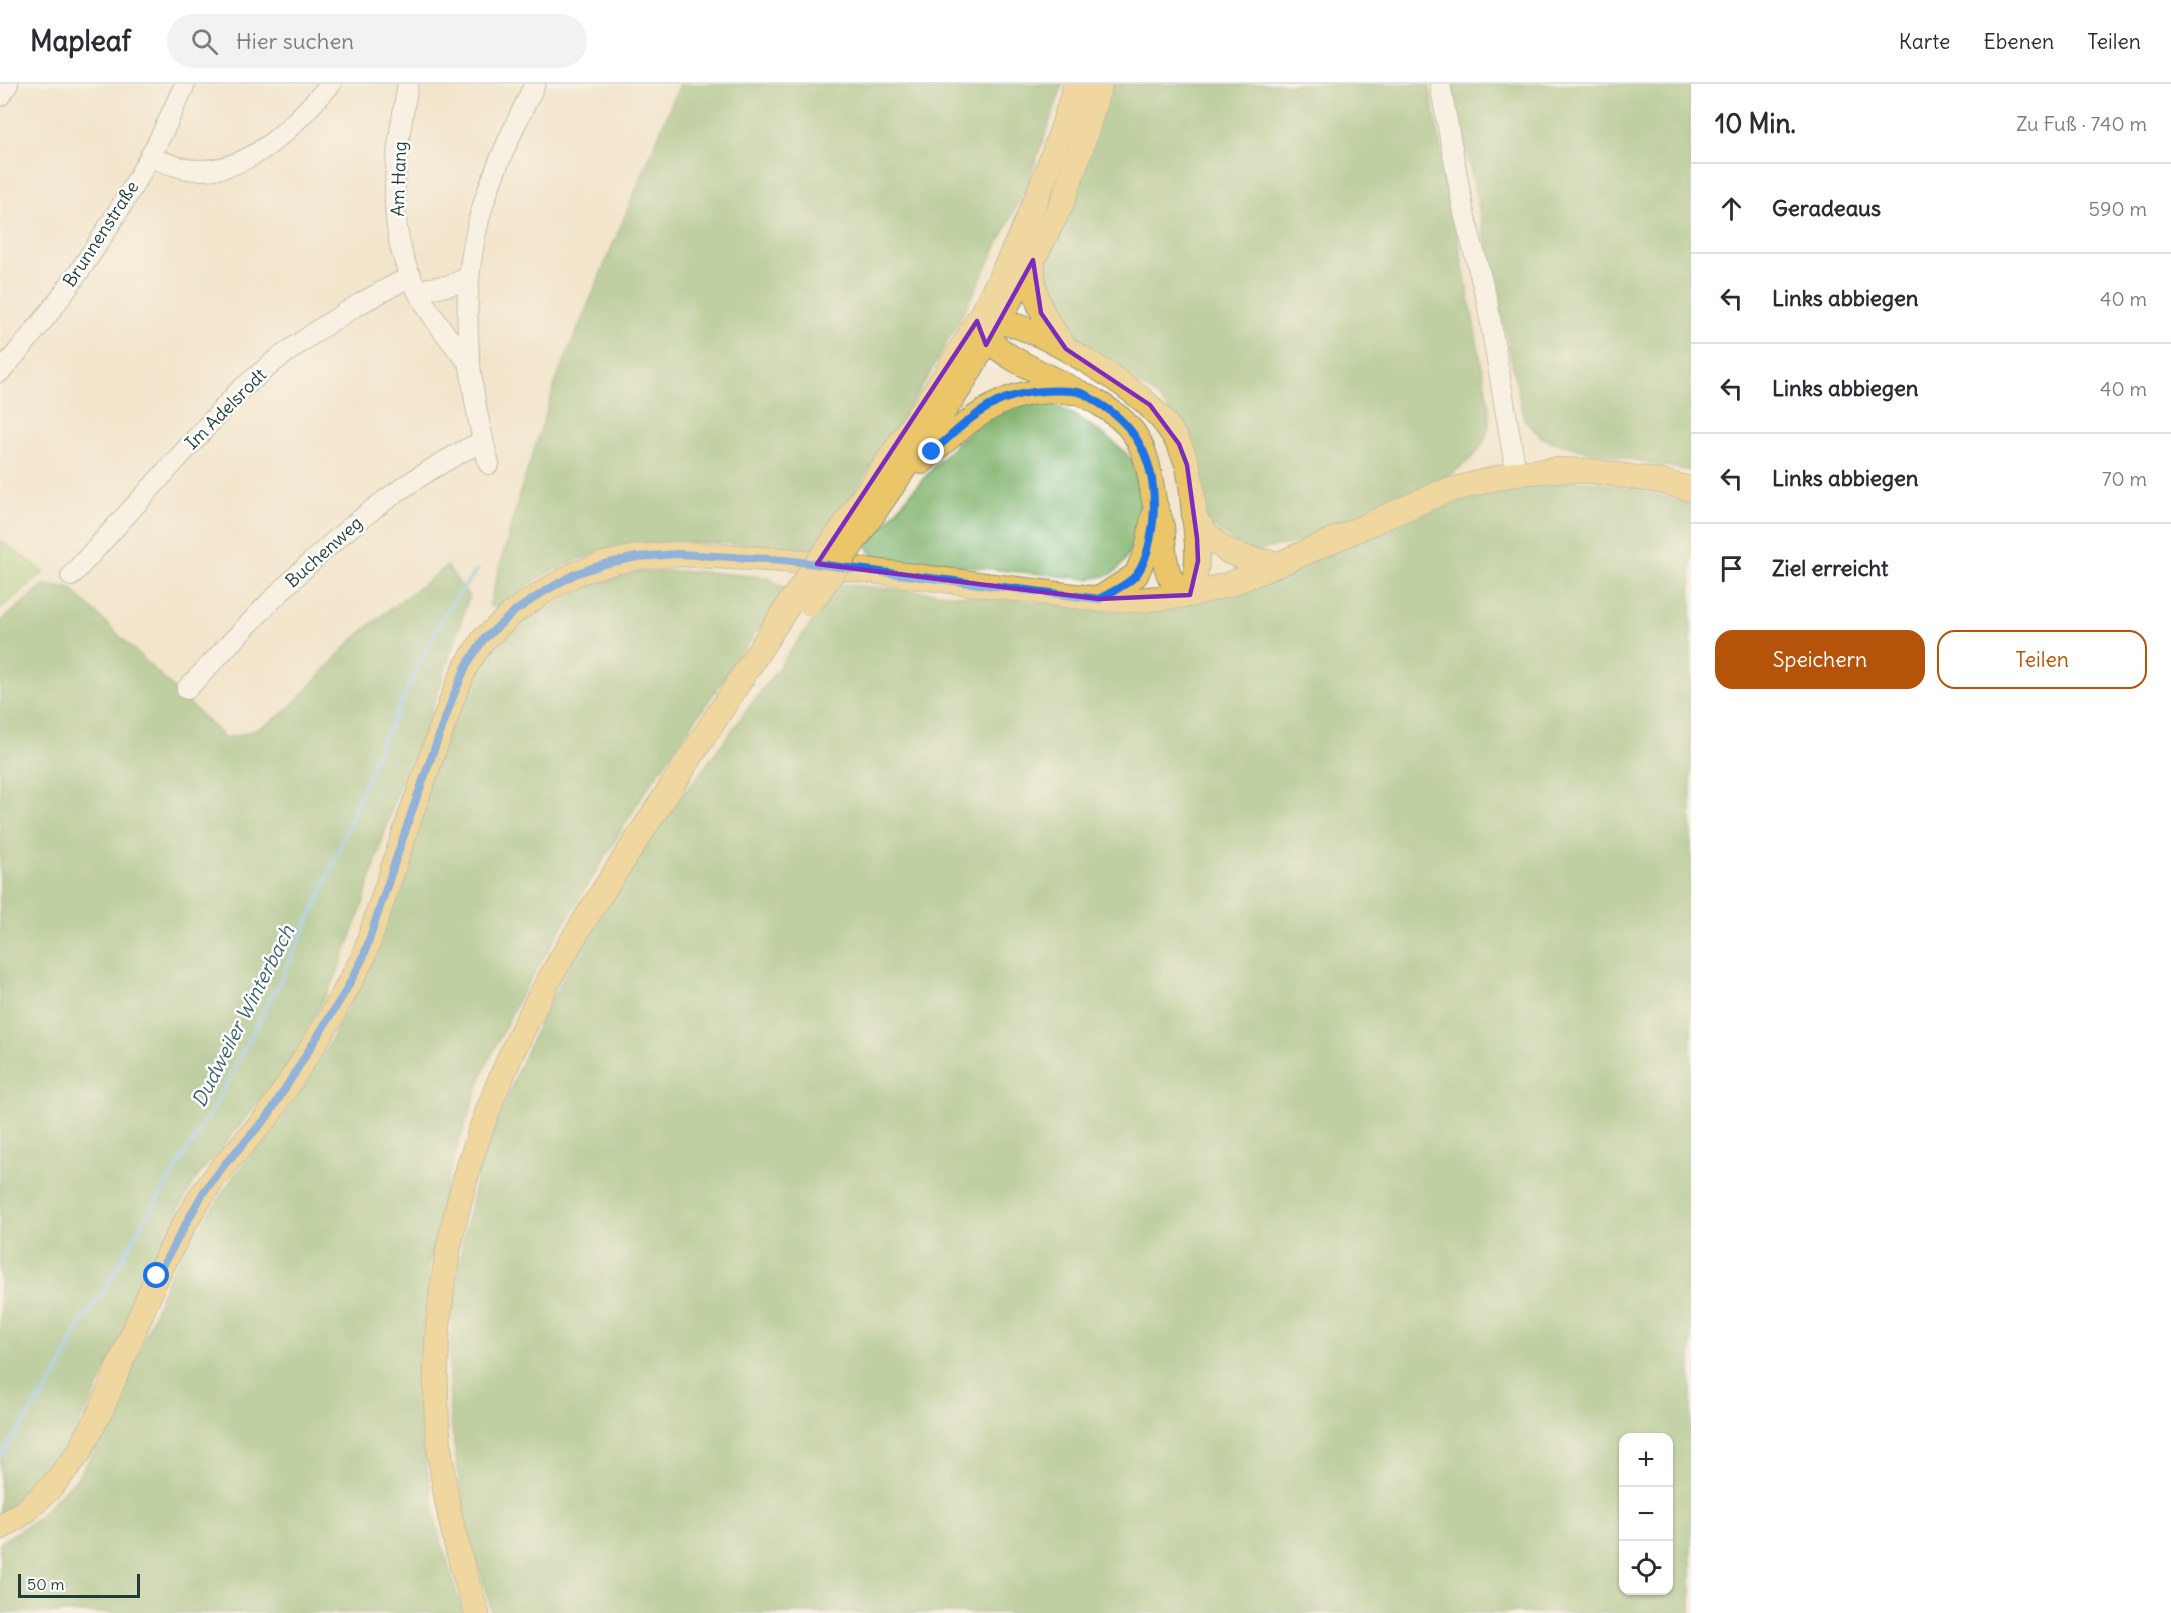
<!DOCTYPE html>
<html lang="de">
<head>
<meta charset="utf-8">
<style>
	body { margin:0; font-family:Delius,sans-serif; background:#f2f2f3; color:#2b2b33 }
	.controls { position:absolute; right:18px; bottom:18px; display:grid; overflow:hidden; border-radius:12px; box-shadow:0 2px 4px #0004 }
	.controls button { width:54px; height:54px; display:grid; place-items:center; padding:0; border:0; border-bottom:2px solid #e1e1e2; background:#fff; color:#2b2b33; font:30px sans-serif }
	.scale { position:absolute; left:18px; bottom:15px; width:122px; box-sizing:border-box; padding-left:6px; border:3px solid #1f3d34; border-top:0; font-size:16px; line-height:21px; white-space:nowrap; color:#1f3d34; -webkit-text-stroke:4px #fff; paint-order:stroke }
	.stop { position:absolute; width:18px; height:18px; margin:-14px; border:4px solid #1a73e8; border-radius:50%; background:#fff }
	.stop.end { background:#1a73e8; border-color:#fff; box-shadow:0 2px 6px #0008 }
	.list { margin:0; padding:0; list-style:none }
	h2 { display:flex; justify-content:space-between; align-items:center; height:78px; margin:0; padding:0 24px; font-size:26px }
	h2 small { font-size:20px; font-weight:400; color:#7c7c81 }
	.list li { display:grid; grid-template-columns:39px 1fr auto; gap:18px; align-items:center; box-sizing:border-box; height:90px; padding:0 24px; border-top:2px solid #e1e1e2 }
	.list b { display:block; font-size:22px; white-space:nowrap }
	.list em { font-size:20px; font-style:normal; color:#7c7c81 }
	.actions { display:flex; gap:12px; padding:18px 24px }
	.actions a { flex:1; padding:14px 0; border:2px solid #b45309; border-radius:18px; text-align:center; font-size:21px; color:#b45309 }
	.actions .main { background:#b45309; color:#fff }
	.icon { flex:none; width:33px; height:33px; fill:none; stroke:currentColor; stroke-width:2; stroke-linecap:round; stroke-linejoin:round }
	.map { position:relative; flex:none; width:1691px; height:1529px; overflow:hidden }
	header { display:flex; align-items:center; gap:36px; box-sizing:border-box; height:84px; padding:0 30px; background:#fff; border-bottom:2px solid #e1e1e2 }
	header strong { font-size:28px }
	nav { display:flex; gap:33px; margin-inline-start:auto; font-size:21px }
	.search { width:420px; height:54px; background:#f2f2f3; display:flex; align-items:center; gap:15px; box-sizing:border-box; padding:0 21px; border-radius:33px; color:#7c7c81; font-size:22px }
	main { display:flex }
	aside { flex:1; background:#fff }
	.map>svg:first-child { display:block }
	.green { fill:#a3d27f; stroke:#61885a; stroke-width:1.5 }
	.forest { fill:#82b46e; stroke:#507851; stroke-width:1.5; fill-rule:evenodd }
	.lines { fill:none; stroke-linecap:round; stroke-linejoin:round }
	.stream { stroke:#74bdec; stroke-width:4.5 }
	.minor-casing { stroke:#899180; stroke-width:22 }
	.major-casing { stroke:#899180; stroke-width:26 }
	.minor { stroke:#fff; stroke-width:20 }
	.major { stroke:#ebc669; stroke-width:24 }
	.major-bridge-casing { stroke:#899180; stroke-width:26; stroke-linecap:butt }
	.major-bridge { stroke:#ebc669; stroke-width:24 }
	.route { stroke:#1a73e8; stroke-width:8 }
	.marked { fill:none; stroke:#7b2cbf; stroke-width:4.5; stroke-linejoin:round }
	.labels { text-anchor:middle; stroke-width:5; stroke-linejoin:round; paint-order:stroke }
	.street-label { font-size:18px; fill:#1f3d34; stroke:#fff }
	.water-label { font-size:20px; font-style:italic; fill:#39636b; stroke:#fff }
</style>
</head>
<body>
<header>
<strong>Mapleaf</strong>
<div class="search"><svg class="icon" aria-label="search" viewBox="0 0 24 24"><circle cx="10" cy="10" r="6"/><path d="M15 15l6 6"/></svg>Hier suchen</div>
<nav><a>Karte</a><a>Ebenen</a><a>Teilen</a></nav>
</header>
<main>
<div class="map">
<svg width="1691" height="1529" viewBox="0 0 1691 1529">
	<rect width="100%" height="100%" fill="#fff"/>
	<filter id="ink" filterUnits="userSpaceOnUse"><feTurbulence type="fractalNoise" baseFrequency=".0167" numOctaves="2"/><feDisplacementMap in="SourceGraphic" scale="12" xChannelSelector="R" yChannelSelector="G"/><feConvolveMatrix kernelMatrix="1 2 1 2 8 2 1 2 1" color-interpolation-filters="sRGB"/></filter>
	<filter id="wash" filterUnits="userSpaceOnUse"><feTurbulence type="fractalNoise" baseFrequency=".008" numOctaves="4" result="noise"/><feDisplacementMap in="SourceGraphic" scale="24" xChannelSelector="R" yChannelSelector="G"/><feGaussianBlur stdDeviation="1.35" result="paint"/><feColorMatrix in="noise" values="0 0 0 0 0 0 0 0 0 0 0 0 0 0 0 0 0 1.4 0 .05"/><feComposite in="paint" operator="in"/></filter>
	<g filter="url(#wash)">
		<rect width="100%" height="100%" fill="#f3e5cc"/>
		<path class="green" d="M0,456l44,32 -44,37z"/>
		<g class="forest">
			<path d="M680,0h383l-36,102 -61,122 -38,69 -97,152 -16,21c-96,-6 -189,-23 -277,29 -13,7 -24,19 -36,28l-13,-1 32,-116 36,-111z"/>
			<path d="M1107,0h322l60,321c0,8 1,17 -1,24 -4,23 -25,38 -44,49l-141,64 -26,4 -22,6 -14,-4 -33,-26 -27,-94 -21,-29 -79,-56 -17,-18 -14,-21 -6,-21 1,-22z"/>
			<path d="M1452,0h239v387l-114,-22 -35,-11 -18,-19z"/>
			<path d="M1049,318c22,10 73,41 85,61 15,26 5,95 -23,111 -6,3 -15,3 -22,5l-215,-22 -7,-10c26,-33 103,-131 140,-141 13,-3 29,-3 42,-4z"/>
			<path d="M1526,395l75,3 90,20v1111h-1199l-28,-95 -14,-104 -1,-47 4,-58 9,-64 15,-69 40,-104 23,-51 28,-53 94,-151 34,-38 144,-195 229,21 40,6 65,-6 264,-103zM1624,1354h44v152h-44z"/>
			<path d="M447,482l22,31 -45,138 -21,38 -44,143 -23,60 -34,64 -24,39 -83,101 -16,30 -87,191 -18,33 -27,38 -21,22 -26,21v-893l44,-37 27,4 154,149c62,-9 84,-55 125,-95 27,-27 67,-53 97,-77z"/>
			<path d="M690,487l76,6 21,12 -145,207 -123,202 -34,70 -25,71 -18,62 -13,67 -6,61 -3,67 6,66 11,65 26,86h-463v-70l34,-22 44,-44 35,-57 57,-148 64,-97 44,-50 31,-45 43,-80 107,-303 37,-55 23,-19 75,-39 44,-12z"/>
		</g>
		<g class="lines">
			<path class="stream" d="M0,1372l59,-84 21,-48 25,-34 30,-54 80,-131 65,-124 42,-89 53,-135 64,-133 13,-21 25,-33"/>
		</g>
	</g>
	<g filter="url(#ink)">
		<g class="lines">
			<defs>
				<g id="minor">
					<path d="M408,0c-9,50 -19,106 -9,156 8,46 41,89 70,123"/>
					<path d="M1440,0l24,129 23,88 29,172"/>
					<path d="M0,12l8,-12"/>
					<path d="M150,73c16,6 36,14 54,13 55,-2 93,-50 127,-86"/>
					<path d="M418,206l34,-5 16,-8"/>
					<path d="M0,288c58,-64 107,-138 149,-214 14,-23 24,-49 36,-74"/>
					<path d="M489,380c-23,-85 -32,-176 -5,-262 13,-40 32,-80 51,-118"/>
					<path d="M71,492l167,-184 38,-32 45,-32 40,-25 50,-27"/>
					<path d="M187,605c92,-97 173,-189 296,-248"/>
				</g>
				<g id="major">
					<path d="M1033,178c-1,37 10,56 32,85"/>
					<path d="M986,236c34,2 68,21 97,39 44,27 87,53 104,105 5,16 5,33 7,50 4,32 6,50 -4,81"/>
					<path d="M980,243c18,41 121,61 153,105 15,21 17,44 21,69 2,9 7,17 8,26 2,16 1,35 8,50 4,8 13,13 20,18"/>
					<path d="M922,378c11,-12 23,-21 35,-31 38,-31 68,-44 117,-39"/>
					<path d="M1194,433c26,38 42,40 85,47"/>
					<path d="M841,446c46,-69 96,-137 137,-210 41,-74 75,-155 98,-236"/>
					<path d="M860,449l101,-147 72,-126 29,-57 20,-58 18,-61"/>
					<path d="M1099,515l37,-24 11,-25 6,-33"/>
					<path d="M0,1444l26,-17 27,-26 26,-32 22,-43 56,-134 26,-50 20,-33 22,-29 43,-48 62,-97 33,-61 49,-147 41,-114 13,-31 17,-26 32,-29 30,-20 30,-17 29,-10 33,-7 41,-3 106,6 315,39 39,1 52,-5 40,-11 49,-20 161,-71 76,-20 41,-3 35,1 67,10 32,8"/>
					<path d="M477,1529c-27,-78 -43,-163 -41,-246 3,-139 49,-276 118,-396 30,-53 65,-104 98,-155 47,-71 93,-143 139,-215"/>
				</g>
			</defs>
			<use href="#minor" class="minor-casing"/>
			<use href="#major" class="major-casing"/>
			<use href="#minor" class="minor"/>
			<use href="#major" class="major"/>
			<defs>
				<g id="major-bridge">
					<path d="M791,517l50,-71"/>
					<path d="M810,520l50,-71"/>
				</g>
			</defs>
			<use href="#major-bridge" class="major-bridge-casing"/>
			<use href="#major-bridge" class="major-bridge"/>
		</g>
	</g>
	<g class="lines" filter="url(#ink)">
		<path class="route" d="M157,1192l46,-83 22,-29 43,-48 77,-124 18,-34 49,-147 41,-114 13,-31 17,-26 32,-29 30,-20 30,-17 29,-10 33,-7 41,-3 106,6 315,39c12,-7 29,-14 38,-25 10,-14 14,-35 16,-52 5,-51 -10,-93 -56,-120 -5,-3 -10,-7 -15,-9 -17,-5 -52,-2 -68,3 -32,8 -57,35 -82,56"/>
	</g>
	<path d="M0 0H1691V1529H0ZM1033,176l8,53 25,36 84,56 29,39 8,21 10,73 1,23 -8,34 -91,4 -282,-35 160,-243 9,24z" fill="#f3e5cc" fill-opacity=".55" fill-rule="evenodd"/>
	<path class="marked" d="M1033,176l8,53 25,36 84,56 29,39 8,21 10,73 1,23 -8,34 -91,4 -282,-35 160,-243 9,24z"/>
	<g class="labels">
		<g class="street-label">
			<text transform="translate(399 95) rotate(-88)" y="6">Am Hang</text>
			<text transform="translate(101 150) rotate(-57)" y="6">Brunnenstraße</text>
			<text transform="translate(226 325) rotate(-45)" y="6">Im Adelsrodt</text>
			<text transform="translate(324 468) rotate(-42)" y="6">Buchenweg</text>
		</g>
		<g class="water-label">
			<text transform="translate(243 932) rotate(-63)" y="7">Dudweiler Winterbach</text>
		</g>
	</g>
</svg>
<div class="controls">
<button>+</button>
<button>−</button>
<button><svg class="icon" aria-label="locate" viewBox="0 0 24 24"><circle cx="12" cy="12" r="6"/><path d="M12 2v4M12 18v4M2 12h4M18 12h4"/></svg></button>
</div>
<div class="scale">50 m</div>
<div class="stop" style="left:157px;top:1192px"></div>
<div class="stop end" style="left:932px;top:368px"></div>
</div>
<aside>
<h2>10 Min.<small>Zu Fuß · 740 m</small></h2>
<ul class="list">
<li><svg class="icon" aria-label="ahead" viewBox="0 0 24 24"><path d="M12 20V5M6 11l6-6 6 6"/></svg><div><b>Geradeaus</b></div><em>590 m</em></li>
<li><svg class="icon" aria-label="left" viewBox="0 0 24 24"><path d="M17 20v-9H6M10 6l-5 5 5 5"/></svg><div><b>Links abbiegen</b></div><em>40 m</em></li>
<li><svg class="icon" aria-label="left" viewBox="0 0 24 24"><path d="M17 20v-9H6M10 6l-5 5 5 5"/></svg><div><b>Links abbiegen</b></div><em>40 m</em></li>
<li><svg class="icon" aria-label="left" viewBox="0 0 24 24"><path d="M17 20v-9H6M10 6l-5 5 5 5"/></svg><div><b>Links abbiegen</b></div><em>70 m</em></li>
<li><svg class="icon" aria-label="arrive" viewBox="0 0 24 24"><path d="M6 21V4h12l-3 4 3 4H6"/></svg><div><b>Ziel erreicht</b></div></li>
</ul>
<div class="actions"><a class="main">Speichern</a><a>Teilen</a></div>
</aside>
</main>
</body>
</html>
